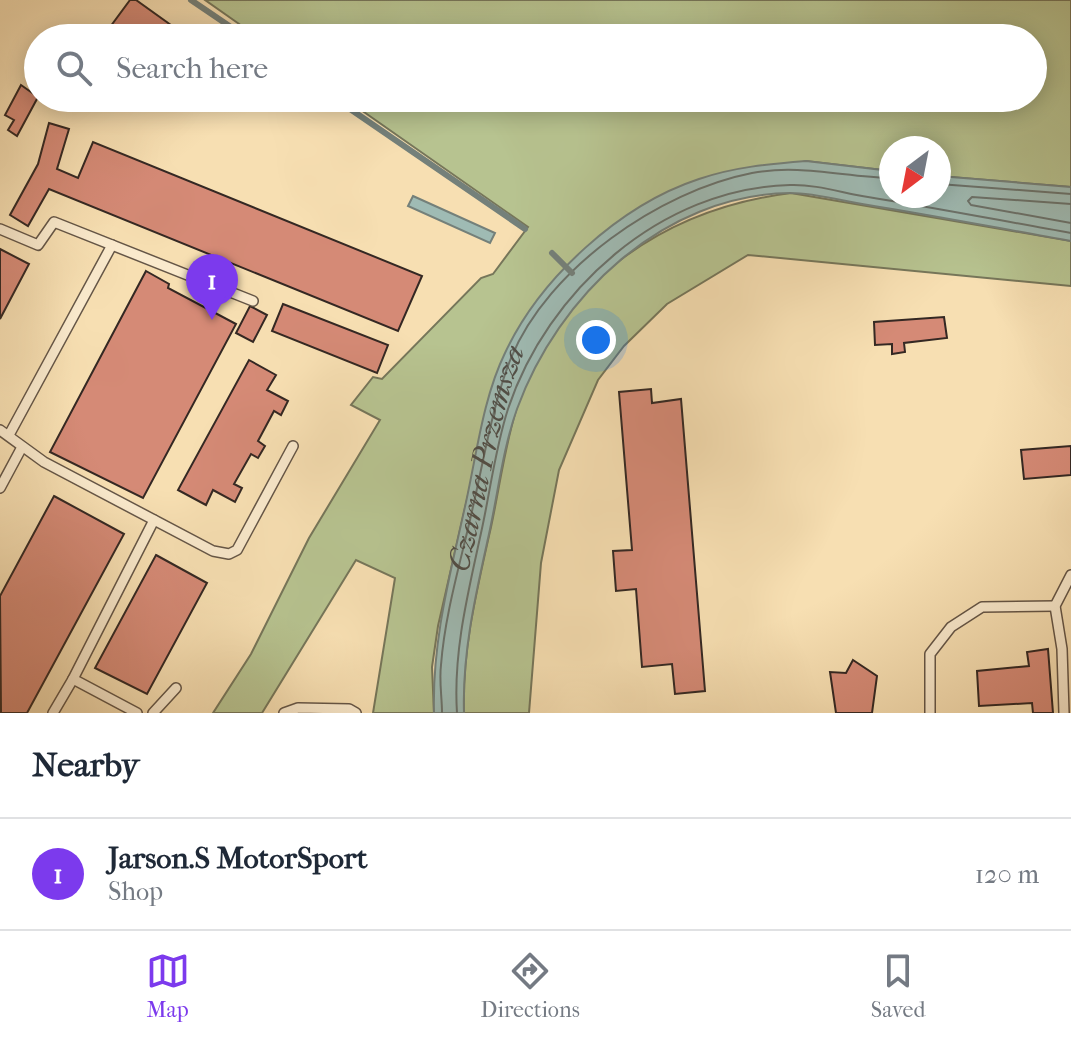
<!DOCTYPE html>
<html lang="en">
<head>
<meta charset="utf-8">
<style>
	body { margin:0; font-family:"IM FELL French Canon",serif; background:#f2f2f3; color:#1f2937 }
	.compass { position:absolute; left:879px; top:136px; width:72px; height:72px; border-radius:50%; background:#fff; box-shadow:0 4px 20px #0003; rotate:212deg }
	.you { position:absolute; left:596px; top:340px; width:28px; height:28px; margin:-20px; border:6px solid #fff; border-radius:50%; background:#1a73e8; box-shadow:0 0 0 12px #1a73e833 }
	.badge { display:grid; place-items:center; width:52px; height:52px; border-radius:50%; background:#7c3aed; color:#fff; font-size:26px; font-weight:700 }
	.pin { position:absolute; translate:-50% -66px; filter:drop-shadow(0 2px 4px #0008) }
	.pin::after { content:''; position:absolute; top:42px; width:28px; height:24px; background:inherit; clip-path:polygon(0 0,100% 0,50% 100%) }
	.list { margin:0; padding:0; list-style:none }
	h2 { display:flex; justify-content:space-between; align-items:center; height:104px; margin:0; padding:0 32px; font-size:34px }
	h2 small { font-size:26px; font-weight:400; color:#747a83 }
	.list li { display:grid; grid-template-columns:52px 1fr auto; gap:24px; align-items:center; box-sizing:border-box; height:112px; padding:0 32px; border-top:2px solid #e0e1e3 }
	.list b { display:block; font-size:30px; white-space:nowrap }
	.list p { margin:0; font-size:26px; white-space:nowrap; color:#747a83 }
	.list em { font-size:26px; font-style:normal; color:#747a83 }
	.icon { flex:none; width:44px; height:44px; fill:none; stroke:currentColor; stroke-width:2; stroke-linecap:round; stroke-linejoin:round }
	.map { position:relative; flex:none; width:1071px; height:713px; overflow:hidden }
	.search { position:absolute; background:#fff; box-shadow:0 4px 20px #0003; left:24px; right:24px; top:24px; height:88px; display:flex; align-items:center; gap:20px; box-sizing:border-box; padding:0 28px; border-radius:44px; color:#747a83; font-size:30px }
	.sheet { height:216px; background:#fff }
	nav { display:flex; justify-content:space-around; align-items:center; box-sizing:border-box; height:112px; border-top:2px solid #e0e1e3; background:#fff; font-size:22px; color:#747a83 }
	nav a { display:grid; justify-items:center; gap:4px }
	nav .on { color:#7c3aed }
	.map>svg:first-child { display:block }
	.green { fill:#b7c390; stroke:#76765a; stroke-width:2 }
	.water { fill:#9fbbb4; stroke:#74807a; stroke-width:2 }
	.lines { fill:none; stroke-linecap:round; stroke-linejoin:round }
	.shore { stroke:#6a726c; stroke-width:2 }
	.stream { stroke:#74807a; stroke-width:6 }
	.building { fill:#d58a76; stroke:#342823; stroke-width:2 }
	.lane-casing { stroke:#655647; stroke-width:12 }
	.lane { stroke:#faeacd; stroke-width:9 }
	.labels { text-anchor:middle; stroke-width:6; stroke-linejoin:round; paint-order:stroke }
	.water-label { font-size:30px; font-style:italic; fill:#4f4d47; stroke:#faeacd }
</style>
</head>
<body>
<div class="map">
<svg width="1071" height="713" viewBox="0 0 1071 713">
	<rect width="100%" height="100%" fill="#f7dfb2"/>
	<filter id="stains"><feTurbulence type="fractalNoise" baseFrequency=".0025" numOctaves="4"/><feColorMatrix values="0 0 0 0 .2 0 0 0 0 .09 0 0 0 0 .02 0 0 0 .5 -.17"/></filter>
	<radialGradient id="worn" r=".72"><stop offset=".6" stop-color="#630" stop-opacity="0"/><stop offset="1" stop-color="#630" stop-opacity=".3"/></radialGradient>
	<g class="green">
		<path d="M205,0h866v187l-132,-11v-28h-48v23l-85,-10 -164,45 -152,193 -52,227 -6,41 2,46h-61l22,-135 -39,-18 -94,153h-49l38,-59 58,-116 71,-118 -29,-15 22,-28 9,2 99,-101 12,-4 35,-47 -184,-129h689v-60h-774z"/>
		<path d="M791,193l280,48v45l-323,-31 -81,49 -43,42 -26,34 -39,90 -18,93 -12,150h-65c-2,-64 13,-124 27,-186 8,-37 13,-76 24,-113 37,-129 148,-205 276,-221z"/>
	</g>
	<g class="water">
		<path d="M806,161l85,10v25h48v-20l132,11v54c-68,-12 -135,-25 -203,-36 -25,-4 -53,-12 -78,-12 -127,2 -232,103 -273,216 -14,39 -19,84 -28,125 -13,59 -27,118 -25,179h-30c-2,-70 15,-134 30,-202 12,-51 18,-111 41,-158 35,-75 115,-148 194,-174 35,-12 70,-15 107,-18z"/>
		<path d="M413,196l82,37 -5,10 -82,-37z"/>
	</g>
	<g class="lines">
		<g class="shore">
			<path d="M939,184l132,10"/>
			<path d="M1071,204l-99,-7 -4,4 3,4 100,18"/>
			<path id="s1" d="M442,713c0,-16 -3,-32 -1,-48 4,-52 20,-104 31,-154 12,-51 20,-105 39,-153 37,-90 149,-167 241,-185 47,-9 93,4 139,5"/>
			<path d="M457,713c-4,-61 11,-120 24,-180 9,-40 14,-84 27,-124 39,-118 153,-221 282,-224 25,-1 53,8 78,12 68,11 135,24 203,36"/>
		</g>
		<g class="stream">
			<path d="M191,0l56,38"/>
			<path d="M334,98l191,131"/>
			<path d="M552,253l20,20"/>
		</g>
	</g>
	<g class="building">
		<path d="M130,0h6l53,38h-87z"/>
		<path d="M21,85l17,12 -21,39 -9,-6 6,-10 -9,-5z"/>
		<path d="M49,123l20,6 -12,40 21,9 15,-36 329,134 -24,55 -349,-142 -21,37 -18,-11 28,-51z"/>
		<path d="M0,249l29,15 -29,55z"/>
		<path d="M146,271l23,13 -1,4 68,36 -93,174 -93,-46z"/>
		<path d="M283,304l105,41 -11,28 -105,-42z"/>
		<path d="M250,306l17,9 -14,27 -17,-9z"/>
		<path d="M944,317l3,21 -43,5 1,9 -13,2v-10l-17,1 -1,-23z"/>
		<path d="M249,360l27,15 -9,15 21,11 -7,14 -7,-4 -16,30 7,5 -7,12 -7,-4 -17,30 8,4 -7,14 -22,-12 -7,15 -28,-15z"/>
		<path d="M651,389l1,14 29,-4 24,292 -30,3 -3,-30 -30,3 -6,-78 -20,2 -3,-40 19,-1 -13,-158z"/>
		<path d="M1071,446v29l-47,4 -3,-29z"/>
		<path d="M54,496l70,38 -97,179h-26l-1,-117z"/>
		<path d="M156,555l51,28 -60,111 -52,-26z"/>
		<path d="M1048,649l5,64h-20l-1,-10 -53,3 -2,-35 52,-5 -2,-14z"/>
		<path d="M853,660l24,16 -5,37h-36l-6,-41 16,1z"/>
	</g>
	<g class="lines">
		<defs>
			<g id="lane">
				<path d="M0,229l38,16 16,-23 199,79"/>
				<path d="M0,430l44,32 169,89 16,3 8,-4 56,-104"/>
				<path d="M9,435l103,-190"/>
				<path d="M0,488l22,-41"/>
				<path d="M53,713l20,-34"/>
				<path d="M137,713l-64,-34 81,-159"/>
				<path d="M153,713l23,-25"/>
				<path d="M284,713l14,-5 51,1 7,4"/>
				<path d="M930,713v-59l21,-27 31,-20 73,-1"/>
				<path d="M1064,713l-2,-64 -7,-43 16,-31"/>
			</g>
		</defs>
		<use href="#lane" class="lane-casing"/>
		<use href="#lane" class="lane"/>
	</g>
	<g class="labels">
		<g class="water-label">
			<text dy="10" stroke="none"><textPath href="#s1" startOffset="260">Czarna Przemsza</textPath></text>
		</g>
	</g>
	<rect width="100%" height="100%" filter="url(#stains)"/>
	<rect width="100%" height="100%" fill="url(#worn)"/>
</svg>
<svg class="compass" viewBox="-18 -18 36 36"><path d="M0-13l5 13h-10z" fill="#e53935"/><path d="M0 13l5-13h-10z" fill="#747a83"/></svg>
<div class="you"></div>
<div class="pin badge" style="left:212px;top:320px">1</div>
<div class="search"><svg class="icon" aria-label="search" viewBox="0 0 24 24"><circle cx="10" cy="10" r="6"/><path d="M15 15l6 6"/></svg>Search here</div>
</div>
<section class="sheet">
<h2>Nearby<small></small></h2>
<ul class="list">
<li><span class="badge">1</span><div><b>Jarson.S MotorSport</b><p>Shop</p></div><em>120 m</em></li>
</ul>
</section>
<nav>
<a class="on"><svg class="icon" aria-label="map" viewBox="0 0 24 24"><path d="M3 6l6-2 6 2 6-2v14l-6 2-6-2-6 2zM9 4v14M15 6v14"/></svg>Map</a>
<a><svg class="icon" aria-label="directions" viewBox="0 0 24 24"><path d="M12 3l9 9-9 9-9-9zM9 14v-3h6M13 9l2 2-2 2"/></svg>Directions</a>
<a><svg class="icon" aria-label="saved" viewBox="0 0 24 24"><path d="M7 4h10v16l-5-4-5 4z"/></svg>Saved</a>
</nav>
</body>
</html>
